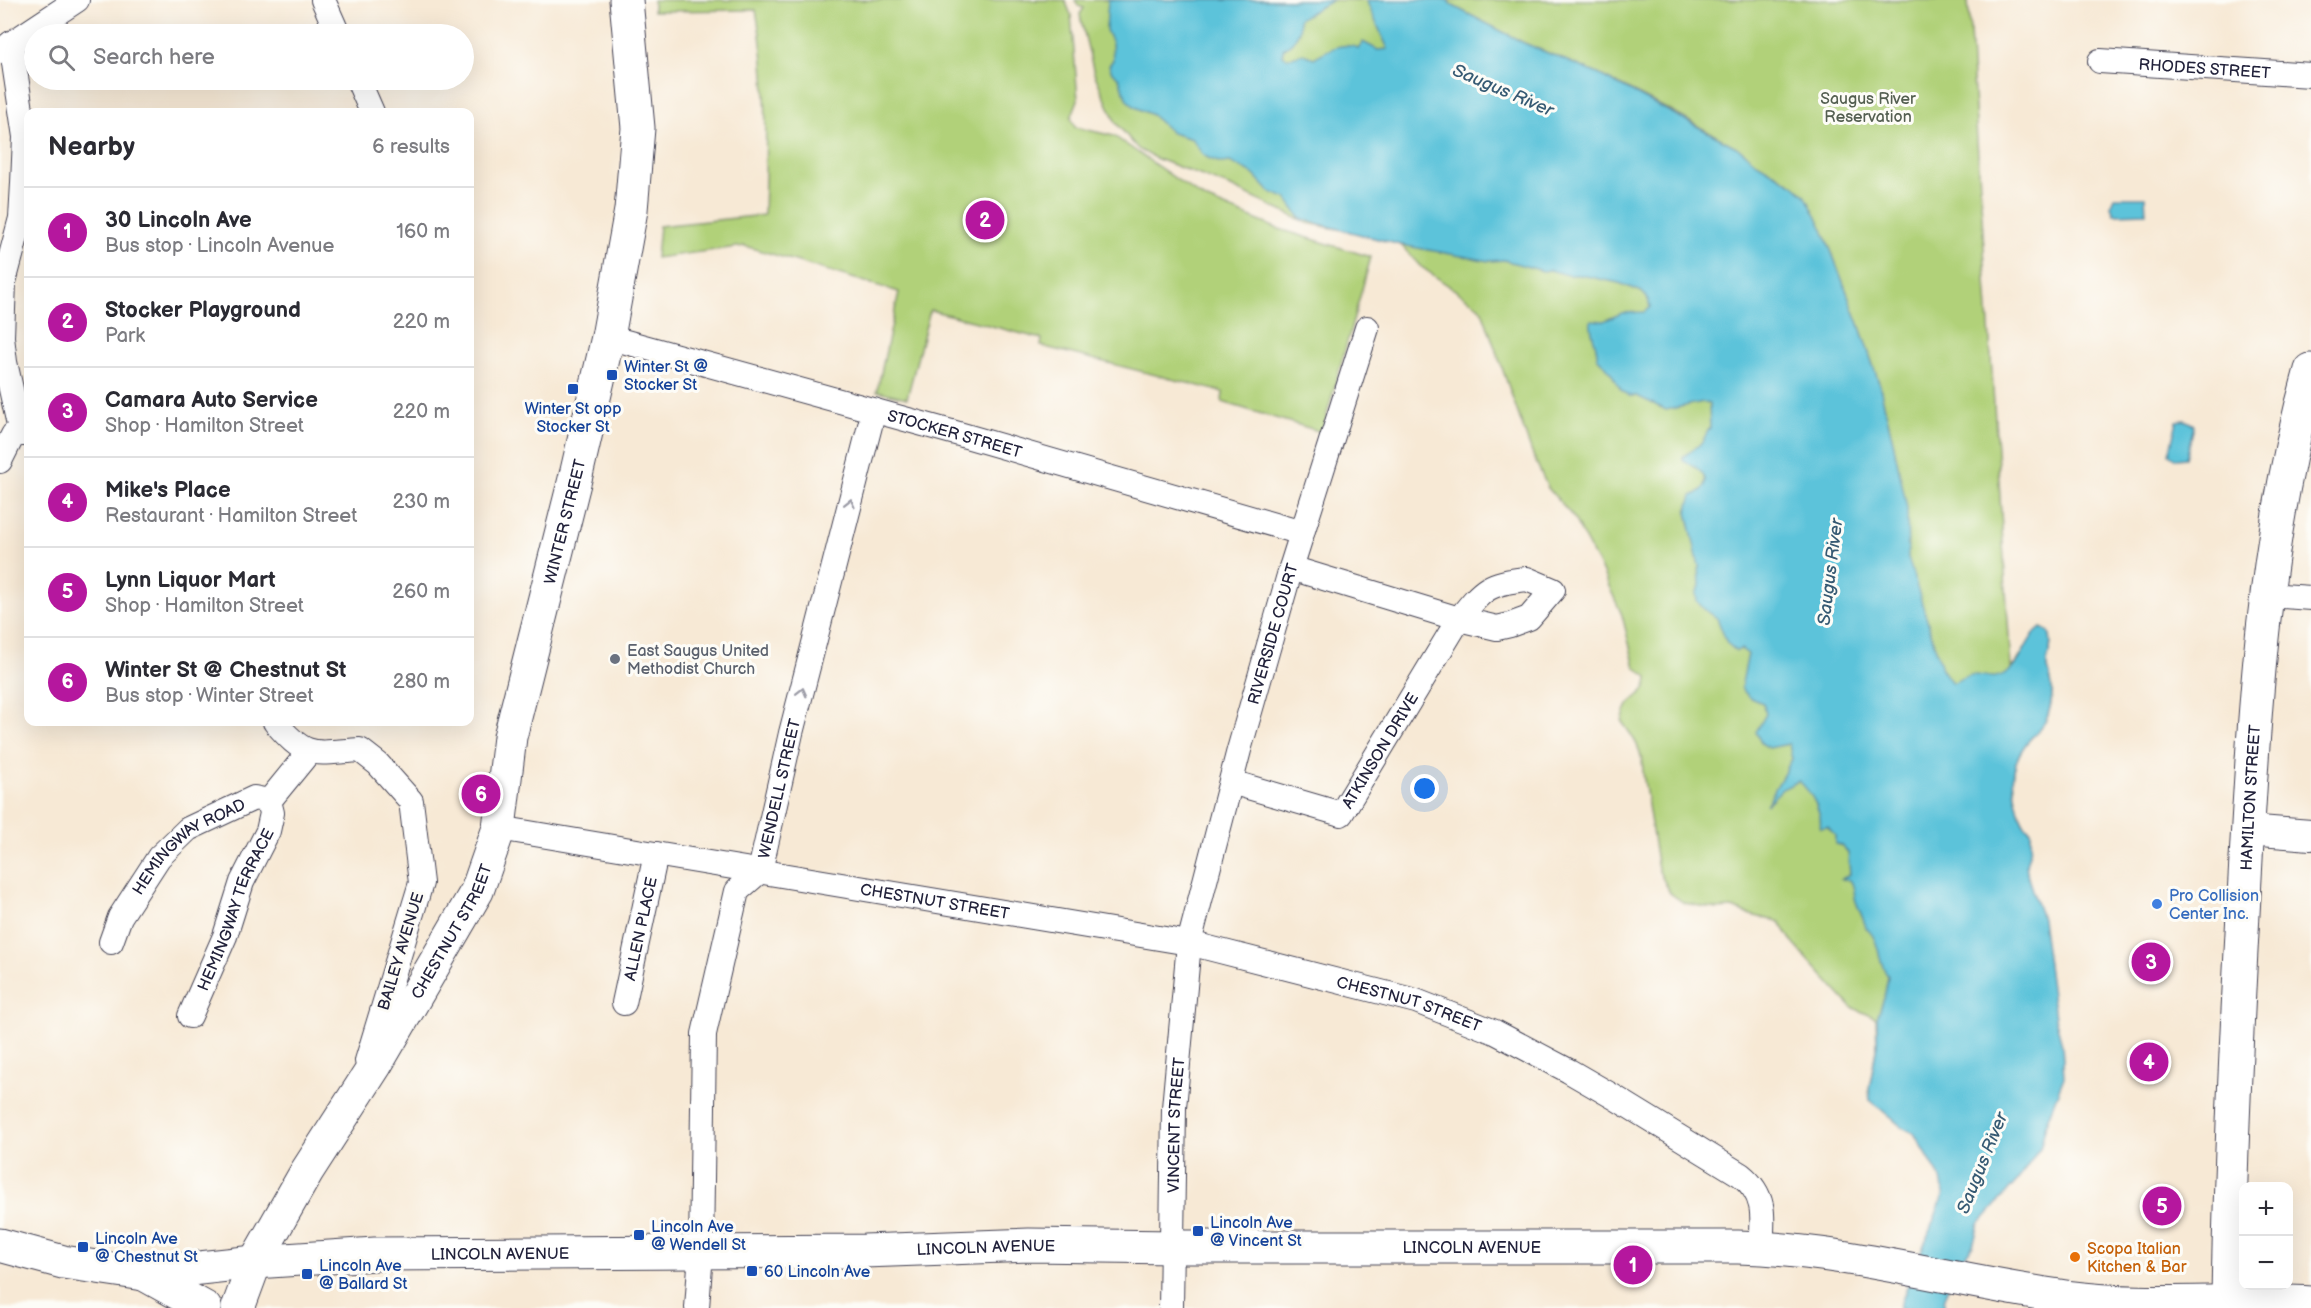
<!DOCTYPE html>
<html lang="en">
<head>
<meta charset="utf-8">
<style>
	body { margin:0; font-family:"Balsamiq Sans",sans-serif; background:#f2f2f3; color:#2b2b33 }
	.controls { position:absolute; right:18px; bottom:18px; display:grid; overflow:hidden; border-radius:12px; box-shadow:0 6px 24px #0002 }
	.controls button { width:54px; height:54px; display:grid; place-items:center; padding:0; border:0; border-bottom:2px solid #e1e1e2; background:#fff; color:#2b2b33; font:30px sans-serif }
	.you { position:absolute; left:1425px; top:789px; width:21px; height:21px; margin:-15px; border:4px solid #fff; border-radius:50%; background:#1a73e8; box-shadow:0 0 0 9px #1a73e833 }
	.badge { display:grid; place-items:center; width:39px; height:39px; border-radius:50%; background:#b5179e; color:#fff; font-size:20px; font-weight:700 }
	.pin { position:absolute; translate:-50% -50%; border:3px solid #fff; box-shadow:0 2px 6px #0006 }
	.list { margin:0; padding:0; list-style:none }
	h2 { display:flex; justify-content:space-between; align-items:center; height:78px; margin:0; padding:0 24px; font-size:26px }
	h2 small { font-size:20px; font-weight:400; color:#7c7c81 }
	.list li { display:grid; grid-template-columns:39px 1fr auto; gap:18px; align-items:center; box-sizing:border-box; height:90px; padding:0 24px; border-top:2px solid #e1e1e2 }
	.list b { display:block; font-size:22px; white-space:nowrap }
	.list p { margin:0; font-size:20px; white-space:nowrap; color:#7c7c81 }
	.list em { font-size:20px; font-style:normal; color:#7c7c81 }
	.icon { flex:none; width:33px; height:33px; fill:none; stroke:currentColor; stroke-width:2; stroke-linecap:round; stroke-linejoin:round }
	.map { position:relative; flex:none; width:2311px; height:1308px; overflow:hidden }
	.search { position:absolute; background:#fff; box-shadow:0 6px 24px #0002; left:24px; top:24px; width:450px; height:66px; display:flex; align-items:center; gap:15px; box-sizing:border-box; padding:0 21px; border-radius:33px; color:#7c7c81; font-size:22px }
	.panel { position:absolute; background:#fff; box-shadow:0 6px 24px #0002; left:24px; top:108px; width:450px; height:618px; border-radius:12px }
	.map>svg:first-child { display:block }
	.green { fill:#b1d179; stroke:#6a7a5a; stroke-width:1.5 }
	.water { fill:#5cc3da; stroke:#3f728a; stroke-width:1.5 }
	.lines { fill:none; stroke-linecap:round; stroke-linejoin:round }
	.minor-casing { stroke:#424052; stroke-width:26 }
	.tertiary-casing { stroke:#424052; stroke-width:32 }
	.secondary-casing { stroke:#424052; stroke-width:35 }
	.primary-casing { stroke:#424052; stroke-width:35 }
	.minor { stroke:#fff; stroke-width:24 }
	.tertiary { stroke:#fff; stroke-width:30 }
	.secondary { stroke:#fff; stroke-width:33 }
	.primary { stroke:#fff; stroke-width:33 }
	.oneway { stroke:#9c9ca7 }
	.transit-dot { fill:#1a4fb4; stroke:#fdfcf7; stroke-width:2 }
	.worship-dot { fill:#6b7280; stroke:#fdfcf7; stroke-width:2 }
	.shop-dot { fill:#3f7fe0; stroke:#fdfcf7; stroke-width:2 }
	.food-dot { fill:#e8710a; stroke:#fdfcf7; stroke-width:2 }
	.labels { text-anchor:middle; stroke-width:6; stroke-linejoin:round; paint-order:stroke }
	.street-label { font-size:16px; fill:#22223b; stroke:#fdfcf7 }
	.park-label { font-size:16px; fill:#545f51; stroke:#fdfcf7 }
	.transit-label { font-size:16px; fill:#164399; stroke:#fdfcf7; text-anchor:start }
	.worship-label { font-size:16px; fill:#5b616d; stroke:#fdfcf7; text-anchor:start }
	.shop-label { font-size:16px; fill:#366cbe; stroke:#fdfcf7; text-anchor:start }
	.food-label { font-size:16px; fill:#c56008; stroke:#fdfcf7; text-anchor:start }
	.water-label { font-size:18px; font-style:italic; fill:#365a73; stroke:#fdfcf7 }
</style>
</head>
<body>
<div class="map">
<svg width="2311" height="1308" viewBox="0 0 2311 1308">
	<rect width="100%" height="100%" fill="#fdfcf7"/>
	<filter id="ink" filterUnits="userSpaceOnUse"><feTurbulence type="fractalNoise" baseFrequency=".0167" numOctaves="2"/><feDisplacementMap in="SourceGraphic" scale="12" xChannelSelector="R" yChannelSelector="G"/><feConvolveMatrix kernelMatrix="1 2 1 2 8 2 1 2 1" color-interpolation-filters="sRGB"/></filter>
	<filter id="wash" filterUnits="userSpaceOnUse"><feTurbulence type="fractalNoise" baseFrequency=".008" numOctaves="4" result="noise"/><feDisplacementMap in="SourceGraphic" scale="24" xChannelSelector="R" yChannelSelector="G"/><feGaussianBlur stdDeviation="1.35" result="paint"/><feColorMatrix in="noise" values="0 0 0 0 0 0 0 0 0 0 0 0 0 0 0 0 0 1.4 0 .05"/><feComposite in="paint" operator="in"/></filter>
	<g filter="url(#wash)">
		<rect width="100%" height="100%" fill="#f7e9d5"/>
		<g class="green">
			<path d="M653,0h412l6,15 7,85 -7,18 4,9 39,9 91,63 71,29 95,29 -49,175 -100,-30 1,-10 -182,-46 1,-7 -112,-29 -23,88 -30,-7 22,-99 -154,-46 -89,12 3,-32 105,-11c2,-69 5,-137 -8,-205l-103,1z"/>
			<path d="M1075,0h310l267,223 244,690 -18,186 -8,1 -1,-11 8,-44 -1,-27 -25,-11 -58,-64 -13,-21 -29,-7 -19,-7 -16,1 -32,-6 -14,-10 -12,-24 -15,-96c0,-22 -8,-34 -21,-51 2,-6 3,-13 7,-18 9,-11 19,-11 19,-27l-13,-10 -13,-52 -20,-44 -29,-54 -25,-29 -16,-35 -51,-145 -61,-42 -19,-21 -49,-13 -45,-9 -76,-36 -76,-29 -17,-9 -22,-26 -22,-50 -13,-53 -1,-6 4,-6 -6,-2z"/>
			<path d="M1448,0h520l43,668c13,-11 15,-29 30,-40l8,4c5,18 -3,22 -2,36 0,3 3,6 3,9 4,12 1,29 -3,41 -4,9 -10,14 -17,21 -18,20 -20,40 -13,64 2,10 6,23 14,28 0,12 -5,24 -5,35 1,12 5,24 9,35l-97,-21 -44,-434 -15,-63 -20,-59 -37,-97 -28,-42 -37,-22 -17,-14 -71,-39 -71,-36 -74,-31 -73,-38z"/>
		</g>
		<g class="water">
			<path d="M1108,0h225l-34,19c3,14 -4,23 -16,30v6l4,3 16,-4 11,4c13,-8 29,-17 44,-10l5,-6 15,8 10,-1 -22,-49h82l3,5 73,38 74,31 142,75 17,14 37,22 11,10 17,32 37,97 20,59 15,63 13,62 1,50 34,111 10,14c8,-3 14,-9 22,-8 12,0 21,6 33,-2 16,-10 17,-33 34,-45l8,4c5,18 -3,22 -2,36 0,3 3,6 3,9 4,12 1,29 -3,41 -4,9 -10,14 -17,21 -18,20 -20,40 -13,64 2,10 6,23 14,28v16l-5,17 2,14 14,41 13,99 7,26 2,33 -17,43 -7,28 -23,33 -38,43 -6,21 -19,27 -10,29v7h-45l45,-114 -3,-15 -27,-46 -12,-6 -32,-27 -1,-11 8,-44v-27l7,-20 4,-22c-11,-14 -7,-36 -22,-48 -2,-9 -6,-15 -9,-24 -4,-8 -1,-17 -7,-24l-8,-1 8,-5 -2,-21 -5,-7 -8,-2v-9l-7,-8 -8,1c3,-16 -9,-36 -21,-47l-17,8 -16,16 26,-46 -3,-15 -20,4 -8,-5 -5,-11 10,-18 -3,-11 -13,-5 -9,-10 7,-34 -7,-5 -5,2 -9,-8 -10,-25 -13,-9 -7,-8 -1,-8 4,-7 -1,-20 -12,-54 5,-16c26,-11 10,-28 -9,-35v-4c5,-5 11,-7 16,-12 6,-5 6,-11 11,-17l-1,-24 -6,-2 -37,8 -29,-14h-8l-8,-6 -11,-19 -13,-14c1,-13 -8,-25 -6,-37l13,1 18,-8 22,-1 6,-5 -2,-8 -6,-7 -23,-9 -38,-8h-13l-18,-5 -7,1 -39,-11 -15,1 -88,-16 -100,-26 -15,-21 -16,-6 -17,-18 -23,-12 -9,1 -11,-4 -7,-4 -11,-16 -20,-6 -20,-18 -17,-8 -8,-7 -8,-22 -7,-6 -3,-7 4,-5 -1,-17 -6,-13z"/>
			<path d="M2115,197h30l1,16 -32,1 -3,-8z"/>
			<path d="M2185,420l9,5 -8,33 -10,1 -7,-5 8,-33z"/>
		</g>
	</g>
	<g filter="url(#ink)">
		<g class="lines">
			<defs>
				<g id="minor">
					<path d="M323,0l15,34"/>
					<path d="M11,43l14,94 -2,46 -2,35 -17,64 -2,55 3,25 16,72h7"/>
					<path d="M0,51l77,-51"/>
					<path id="s1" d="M2100,61l211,14"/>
					<path d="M358,80l14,32"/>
					<path id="s2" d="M608,337l351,97 343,99"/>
					<path d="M0,461l13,-26 8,-1"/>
					<path d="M1527,579l26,11 -24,28 -19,7 -13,3 -38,-9c24,-30 28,-36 68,-40z"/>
					<path d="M2267,595l44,3"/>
					<path d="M275,722c32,38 39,31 85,28l18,14 33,37 10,82 -54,178"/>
					<path id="s3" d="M1231,782l110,32 118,-195 -168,-51"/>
					<path id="s4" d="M499,828l690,115 227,58 79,31 74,39 45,26 127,78c26,21 22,43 20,73"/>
					<path id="s5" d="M111,942l9,-25 39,-60 29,-28 66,-31 15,3 40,-49"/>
					<path id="s6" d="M624,1003l32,-149"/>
					<path id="s7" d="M190,1016l35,-80 17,-54 26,-51 4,-18 -3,-12"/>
					<path id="s8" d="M697,1308l4,-56 3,-218 33,-143 23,-20 31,-138 83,-323"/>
					<path id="s9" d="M1171,1308l3,-200 15,-165 50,-193 52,-182 76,-240"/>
				</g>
				<path id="tertiary" d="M2247,830l64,5"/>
				<g id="secondary">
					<path id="s10" d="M0,1245l63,17 81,12 111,-12 120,-8 489,-3 165,-6 146,2h563c111,3 218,35 328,50 81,11 163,1 245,6"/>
					<path d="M144,1274l61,34"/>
					<path id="s11" d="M2228,1301c2,-141 9,-282 17,-423 9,-171 19,-342 66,-508"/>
				</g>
				<g id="primary">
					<path id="s12" d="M238,1308l17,-46 52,-91 69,-107 101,-173 22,-63 11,-91 67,-266 31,-134 23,-127 7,-82 -12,-128"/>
				</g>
			</defs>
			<use href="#minor" class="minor-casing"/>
			<use href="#tertiary" class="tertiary-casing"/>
			<use href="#secondary" class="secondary-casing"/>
			<use href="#primary" class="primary-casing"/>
			<use href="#minor" class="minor"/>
			<use href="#tertiary" class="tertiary"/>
			<use href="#secondary" class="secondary"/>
			<use href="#primary" class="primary"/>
		</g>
		<defs><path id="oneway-chevron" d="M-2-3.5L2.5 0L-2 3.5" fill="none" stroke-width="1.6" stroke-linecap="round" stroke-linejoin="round" transform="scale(1.5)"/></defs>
		<g class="oneway">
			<use href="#oneway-chevron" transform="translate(850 503) rotate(-76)"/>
			<use href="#oneway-chevron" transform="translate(802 692) rotate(-76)"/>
		</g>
	</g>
	<g class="transit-dot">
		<rect x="606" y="369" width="12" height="12" rx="3"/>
		<rect x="567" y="383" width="12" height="12" rx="3"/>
		<rect x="1192" y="1225" width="12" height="12" rx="3"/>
		<rect x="633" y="1229" width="12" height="12" rx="3"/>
		<rect x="77" y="1241" width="12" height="12" rx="3"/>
		<rect x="746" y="1265" width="12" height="12" rx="3"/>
		<rect x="301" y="1268" width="12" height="12" rx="3"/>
	</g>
	<circle class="worship-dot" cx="615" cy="659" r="6"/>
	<circle class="shop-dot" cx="2157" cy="904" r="6"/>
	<circle class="food-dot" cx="2075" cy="1257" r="6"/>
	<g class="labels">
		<g class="street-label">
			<text dy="6" stroke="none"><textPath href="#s1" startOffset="105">RHODES STREET</textPath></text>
			<text dy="6" stroke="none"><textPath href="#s2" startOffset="360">STOCKER STREET</textPath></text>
			<text dy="6" stroke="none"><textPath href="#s12" startOffset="862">WINTER STREET</textPath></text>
			<text dy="6" stroke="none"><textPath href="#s9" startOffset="686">RIVERSIDE COURT</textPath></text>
			<text dy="6" stroke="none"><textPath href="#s3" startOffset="189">ATKINSON DRIVE</textPath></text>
			<text dy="6" stroke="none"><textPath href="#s8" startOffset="536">WENDELL STREET</textPath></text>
			<text dy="6" stroke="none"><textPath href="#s11" startOffset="504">HAMILTON STREET</textPath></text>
			<text dy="6" stroke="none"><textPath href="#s5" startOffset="128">HEMINGWAY ROAD</textPath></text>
			<text dy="6" stroke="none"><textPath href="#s4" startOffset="442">CHESTNUT STREET</textPath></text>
			<text dy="6" stroke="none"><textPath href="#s7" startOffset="116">HEMINGWAY TERRACE</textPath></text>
			<text dy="6" stroke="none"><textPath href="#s6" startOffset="76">ALLEN PLACE</textPath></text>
			<text dy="6" stroke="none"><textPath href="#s12" startOffset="434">CHESTNUT STREET</textPath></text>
			<text transform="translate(400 951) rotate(-73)" y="6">BAILEY AVENUE</text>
			<text dy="6" stroke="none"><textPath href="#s4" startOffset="928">CHESTNUT STREET</textPath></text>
			<text dy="6" stroke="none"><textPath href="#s9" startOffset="183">VINCENT STREET</textPath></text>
			<text dy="6" stroke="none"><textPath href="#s10" startOffset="990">LINCOLN AVENUE</textPath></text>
			<text dy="6" stroke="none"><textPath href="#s10" startOffset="1476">LINCOLN AVENUE</textPath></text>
			<text dy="6" stroke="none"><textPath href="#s10" startOffset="504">LINCOLN AVENUE</textPath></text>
		</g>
		<g class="park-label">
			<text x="1868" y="104">Saugus River<tspan x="1868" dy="18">Reservation</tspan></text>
		</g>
		<g class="transit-label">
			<text x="624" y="372">Winter St @<tspan x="624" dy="18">Stocker St</tspan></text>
			<text x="573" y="414" text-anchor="middle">Winter St opp<tspan x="573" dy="18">Stocker St</tspan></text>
			<text x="1210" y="1228">Lincoln Ave<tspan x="1210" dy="18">@ Vincent St</tspan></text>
			<text x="651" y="1232">Lincoln Ave<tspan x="651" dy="18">@ Wendell St</tspan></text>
			<text x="95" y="1244">Lincoln Ave<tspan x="95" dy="18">@ Chestnut St</tspan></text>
			<text x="319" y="1271">Lincoln Ave<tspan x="319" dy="18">@ Ballard St</tspan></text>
			<text x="764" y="1277">60 Lincoln Ave</text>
		</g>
		<g class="worship-label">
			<text x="627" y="656">East Saugus United<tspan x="627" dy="18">Methodist Church</tspan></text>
		</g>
		<g class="shop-label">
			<text x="2169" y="901">Pro Collision<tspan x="2169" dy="18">Center Inc.</tspan></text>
		</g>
		<g class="food-label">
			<text x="2087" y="1254">Scopa Italian<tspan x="2087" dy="18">Kitchen &amp; Bar</tspan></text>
		</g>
		<g class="water-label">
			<text transform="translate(1503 90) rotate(23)" y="6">Saugus River</text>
			<text transform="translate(1830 572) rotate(-83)" y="6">Saugus River</text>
			<text transform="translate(1982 1163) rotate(-68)" y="6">Saugus River</text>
		</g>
	</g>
</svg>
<div class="controls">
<button>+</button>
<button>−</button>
</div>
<div class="you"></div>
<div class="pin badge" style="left:1633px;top:1265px">1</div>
<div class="pin badge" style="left:985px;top:220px">2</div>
<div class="pin badge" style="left:2151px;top:962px">3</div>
<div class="pin badge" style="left:2149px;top:1062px">4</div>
<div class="pin badge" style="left:2162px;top:1206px">5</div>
<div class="pin badge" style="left:481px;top:794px">6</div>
<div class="search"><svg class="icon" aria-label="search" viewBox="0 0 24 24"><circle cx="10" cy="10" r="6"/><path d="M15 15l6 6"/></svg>Search here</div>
<section class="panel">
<h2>Nearby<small>6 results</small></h2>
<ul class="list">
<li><span class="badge">1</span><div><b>30 Lincoln Ave</b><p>Bus stop · Lincoln Avenue</p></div><em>160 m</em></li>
<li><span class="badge">2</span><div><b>Stocker Playground</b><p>Park</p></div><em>220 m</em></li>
<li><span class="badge">3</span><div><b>Camara Auto Service</b><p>Shop · Hamilton Street</p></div><em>220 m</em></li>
<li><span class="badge">4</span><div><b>Mike's Place</b><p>Restaurant · Hamilton Street</p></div><em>230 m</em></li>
<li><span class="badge">5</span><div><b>Lynn Liquor Mart</b><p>Shop · Hamilton Street</p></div><em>260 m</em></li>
<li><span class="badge">6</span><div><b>Winter St @ Chestnut St</b><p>Bus stop · Winter Street</p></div><em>280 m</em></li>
</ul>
</section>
</div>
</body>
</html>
